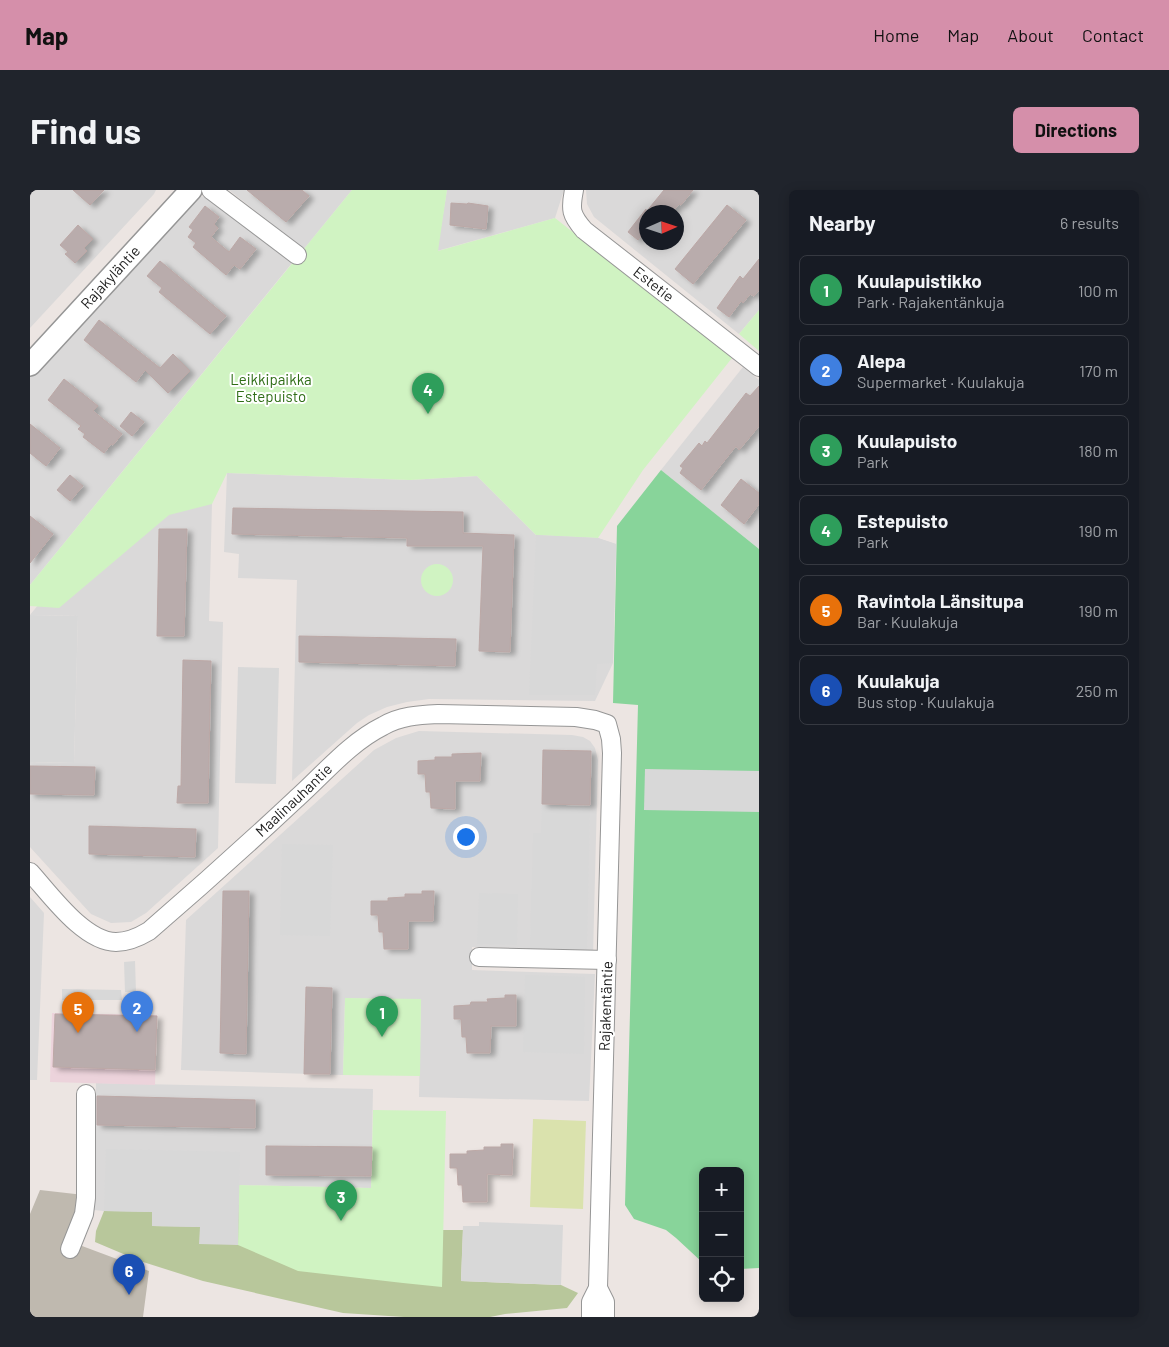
<!DOCTYPE html>
<html lang="en">
<head>
<meta charset="utf-8">
<style>
	body { margin:0; font-family:Barlow,sans-serif; background:#20242c; color:#f1f3f6 }
	.controls { position:absolute; right:15px; bottom:15px; display:grid; overflow:hidden; border-radius:8px; box-shadow:0 2px 12px #0003 }
	.controls button { width:45px; height:45px; display:grid; place-items:center; padding:0; border:0; border-bottom:1px solid #363941; background:#171b24; color:#f1f3f6; font:25px sans-serif }
	.compass { position:absolute; left:609px; top:15px; width:45px; height:45px; border-radius:50%; background:#171b24; box-shadow:0 2px 12px #0003; rotate:87deg }
	.you { position:absolute; left:435px; top:646px; width:18px; height:18px; margin:-12px; border:4px solid #fff; border-radius:50%; background:#1a73e8; box-shadow:0 0 0 8px #1a73e833 }
	.badge { display:grid; place-items:center; width:32px; height:32px; border-radius:50%; background:#d58faa; color:#fff; font-size:16px; font-weight:700 }
	.pin { position:absolute; translate:-50% -41px; filter:drop-shadow(0 1px 2px #0008) }
	.pin::after { content:''; position:absolute; top:26px; width:18px; height:15px; background:inherit; clip-path:polygon(0 0,100% 0,50% 100%) }
	.list { margin:0; padding:0; list-style:none }
	h2 { display:flex; justify-content:space-between; align-items:center; height:65px; margin:0; padding:0 20px; font-size:21px }
	h2 small { font-size:16px; font-weight:400; color:#9ea1a6 }
	.list li { display:grid; grid-template-columns:32px 1fr auto; gap:15px; align-items:center; box-sizing:border-box; height:70px; margin:0 10px 10px; padding:0 10px; border:1px solid #363941; border-radius:8px }
	.list b { display:block; font-size:19px; white-space:nowrap }
	.list p { margin:0; font-size:16px; white-space:nowrap; color:#9ea1a6 }
	.list em { font-size:16px; font-style:normal; color:#9ea1a6 }
	.icon { flex:none; width:28px; height:28px; fill:none; stroke:currentColor; stroke-width:2; stroke-linecap:round; stroke-linejoin:round }
	.map { position:relative; flex:none; width:729px; height:1127px; overflow:hidden; border-radius:8px }
	header { display:flex; align-items:center; gap:30px; box-sizing:border-box; height:70px; padding:0 25px; background:#d58faa; color:#111 }
	header strong { font-size:24px }
	nav { display:flex; gap:28px; margin-inline-start:auto; font-size:18px }
	.intro { display:flex; align-items:center; justify-content:space-between; box-sizing:border-box; height:120px; padding:0 30px }
	h1 { margin:0; font-size:35px }
	.button { padding:12px 22px; border-radius:8px; background:#d58faa; color:#111; font-size:18px; font-weight:700 }
	main { display:flex; gap:30px; padding:0 30px }
	aside { flex:1; background:#171b24; border-radius:8px; box-shadow:0 2px 12px #0003 }
	.map>svg:first-child { display:block }
	.residential { fill:#dad9d9; fill-rule:evenodd }
	.commercial { fill:#ecd3db }
	.construction { fill:#bfb9af }
	.grass { fill:#dae2ad }
	.forest { fill:#b8c79b }
	.park { fill:#d0f3c2 }
	.pitch { fill:#88d49a }
	.parking { fill:#d8d8d8 }
	.building { fill:#b9acac; stroke:#bca8a6; filter:url(#shadow) }
	.lines { fill:none; stroke-linecap:round; stroke-linejoin:round }
	.minor-casing { stroke:#969696; stroke-width:20 }
	.tertiary-casing { stroke:#969696; stroke-width:24 }
	.minor { stroke:#fff; stroke-width:18 }
	.tertiary { stroke:#fff; stroke-width:21 }
	.labels { text-anchor:middle; stroke-width:4; stroke-linejoin:round; paint-order:stroke }
	.street-label { font-size:15px; fill:#1c1c1c; stroke:#fff }
	.park-label { font-size:15px; fill:#2f6d16; stroke:#fff }
</style>
</head>
<body>
<header>
<strong>Map</strong>
<nav><a>Home</a><a>Map</a><a>About</a><a>Contact</a></nav>
</header>
<div class="intro"><h1>Find us</h1><a class="button">Directions</a></div>
<main>
<div class="map">
<svg width="729" height="1127" viewBox="0 0 729 1127">
	<defs>
		<filter id="shadow"><feDropShadow dx="5" dy="3" stdDeviation="2.5" flood-color="#0004"/></filter>
	</defs>
	<rect width="100%" height="100%" fill="#ece5e2"/>
	<g class="residential">
		<path d="M0,0h126l-2,4 -124,134z"/>
		<path d="M199,0h123l-48,59z"/>
		<path d="M417,0h117l-9,28 -118,33z"/>
		<path d="M556,0h173v120l-20,24 -145,-117 -7,-13zM616,22h30v30h-30z"/>
		<path d="M178,6l84,67 -262,322v-208l166,-180z"/>
		<path d="M713,177l16,13v169l-98,-79z"/>
		<path d="M197,283l183,7 67,-4 59,59 62,3 18,6 -3,119 -18,38 -166,-2 -22,3 -20,5 -18,8 -12,8 -65,58 5,-201 -59,-2 1,-24 -15,-2z"/>
		<path d="M92,312l90,2 -3,117 14,1 -5,226 -72,65 -15,9 -20,1 -20,-9 -61,-67v-85l44,1 4,-147 -48,-1z"/>
		<path d="M389,541l153,4 11,2 7,4 5,7 3,12 -5,195 -66,-2v-5l-55,-1v23l123,4 -6,127 -170,-4 2,-97 -76,-2 -2,77 -162,-5 5,-150 188,-170 22,-12z"/>
		<path d="M0,707l14,16 -7,167h-7z"/>
		<path d="M66,893l277,6 -2,99 -132,-3 -1,60 -134,-34 -10,-1z"/>
	</g>
	<path class="commercial" d="M22,823l105,2 -2,70 -105,-3z"/>
	<path class="construction" d="M10,1000l44,5 -18,45 83,31 -6,46h-113v-103z"/>
	<path class="grass" d="M503,929l53,2 -3,88 -53,-2z"/>
	<path class="forest" d="M209,1007l186,33h38l-2,51 100,4 17,8 -11,15 -62,6 -15,3h-86l-61,-4 -140,-32 -63,-20 -45,-19 1,-11 8,-20 49,1v14l47,1 37,18z"/>
	<g class="park">
		<path d="M322,0h95l-9,61 117,-33 177,140 -89,112 -45,68 -62,-3 -59,-59 -67,4 -183,-7 -15,31 -43,11 -110,93 -29,-2v-21z"/>
		<path d="M729,120v41l-20,-17z"/>
		<circle cx="407" cy="390" r="16"/>
		<path d="M315,808l76,1 -1,77 -77,-1z"/>
		<path d="M343,920l73,1 -4,176 -39,-4 -105,-12 -60,-26 1,-60 132,3z"/>
	</g>
	<path class="pitch" d="M631,280l98,79v719l-19,1v-98h-37v92l-27,-25 -10,-8 -32,-11 -9,-14 13,-500 -25,-2 4,-177z"/>
	<g class="parking">
		<path d="M506,345l62,3 18,6 -3,119 -16,1 -2,31h-66z"/>
		<path d="M0,425l48,1 -4,147 -44,-1z"/>
		<path d="M208,477l41,1 -3,116 -41,-1z"/>
		<path d="M615,579l114,2v41l-115,-2z"/>
		<path d="M512,614l48,1 -3,144 -57,-1 3,-115h8z"/>
		<path d="M252,654l51,1 -3,91 -50,-1z"/>
		<path d="M449,703l39,1 -1,51 -40,-1z"/>
		<path d="M105,771l1,31h-11l-1,-30z"/>
		<path d="M495,785l60,2 -1,77 -61,-2z"/>
		<path d="M32,799l59,1 1,10h-60z"/>
		<path d="M76,959l134,3 -2,93 -39,-1 1,-17 -48,-1v-14l-48,-1z"/>
		<path d="M449,1032l84,3 -2,60 -100,-4 2,-55h16z"/>
	</g>
	<g class="building">
		<path d="M43,0h31l-14,15z"/>
		<path d="M217,0h55l7,6 -23,26z"/>
		<path d="M634,0h29l-12,15 -2,-1 -7,8h-26v17l-8,11 -10,-8 18,-23v3z"/>
		<path d="M421,13l16,1 1,-1 20,3 -2,23 -36,-4z"/>
		<path d="M697,15l19,15 -53,64 -18,-15z"/>
		<path d="M175,16l14,11 -5,7 4,4 -7,9 18,15 11,-15 16,12 -16,20 -6,-4 -8,10 -33,-28 3,-4 -8,-6 5,-7 -4,-3z"/>
		<path d="M48,35l15,14 -9,9 3,3 -12,12 -10,-9 3,-2 -8,-7z"/>
		<path d="M729,69v31l-5,6 -4,-2 -7,9 -2,-2 -12,16 -12,-9 23,-32 3,3z"/>
		<path d="M130,71l66,55 -16,18 -51,-42 3,-4 -15,-12z"/>
		<path d="M69,130l61,48 13,-14 17,17 -22,22 -23,-23 -9,12 -52,-42z"/>
		<path d="M34,189l34,27 -5,5 29,23 -9,11 -2,-1 -7,9 -21,-16 2,-3 -7,-5 3,-3 -33,-26z"/>
		<path d="M729,196v40l-20,24 -3,-4 -35,44 -21,-17 3,-5 -3,-2 19,-23 3,3 3,-5 2,2 39,-50 4,3z"/>
		<path d="M101,222l13,10 -12,14 -12,-10z"/>
		<path d="M0,234l30,24 -14,18 -16,-13z"/>
		<path d="M40,285l13,11 -13,15 -13,-11z"/>
		<path d="M711,289l18,14v11l-15,20 -23,-19z"/>
		<path d="M203,318l230,4v21l51,2 -4,117 -31,-1 4,-105h-76v-8l-175,-4z"/>
		<path d="M0,326l23,18 -23,29z"/>
		<path d="M129,339h28l-3,107h-27z"/>
		<path d="M269,446l157,3 -1,27 -156,-4z"/>
		<path d="M153,470l28,1 -3,142h-31l1,-17h3z"/>
		<path d="M513,560l48,1 -1,54 -48,-1z"/>
		<path d="M451,563l-1,28h-25v28l-24,-1 -1,-16h-4l-1,-18h-7v-13l17,-1v-3h17v-3z"/>
		<path d="M0,576l65,1 -1,28 -64,-1z"/>
		<path d="M59,636l107,3 -1,28 -106,-3z"/>
		<path d="M193,701h26l-3,163 -26,-1z"/>
		<path d="M392,701h12l-1,30h-25v28h-24l-1,-17h-4l-1,-17h-7v-14h17v-3l17,-1v-3h17z"/>
		<path d="M276,797l26,1 -2,86h-26z"/>
		<path d="M475,805h11v31h-25l-1,27h-23l-1,-16h-4l-1,-18h-7v-13l16,-1 1,-3h17l-1,-3 18,-1z"/>
		<path d="M25,824l102,2 -2,54 -102,-3z"/>
		<path d="M67,906l158,4v28l-158,-3z"/>
		<path d="M471,954h12l-1,31 -25,-1v28h-24l-1,-17h-4l-1,-17h-7v-14h17v-3l17,-1v-3h17z"/>
		<path d="M236,956l106,1 -1,29 -105,-1z"/>
	</g>
	<g class="lines">
		<defs>
			<g id="minor">
				<path d="M181,0l86,65"/>
				<path id="s1" d="M544,0c-4,20 -3,25 10,40l175,137"/>
				<path id="s2" d="M0,682c20,22 54,70 86,70 12,0 23,-5 33,-11 50,-43 99,-87 147,-132 28,-25 53,-56 87,-73 17,-10 35,-11 55,-12l138,3 19,3 12,4 4,15 1,14 -14,535 -7,14v15"/>
				<path d="M449,767l128,3"/>
				<path d="M40,1059l14,-35 2,-16v-104"/>
				<path d="M568,1098l7,14v15"/>
			</g>
			<g id="tertiary">
				<path id="s3" d="M0,175l161,-175"/>
			</g>
		</defs>
		<use href="#minor" class="minor-casing"/>
		<use href="#tertiary" class="tertiary-casing"/>
		<use href="#minor" class="minor"/>
		<use href="#tertiary" class="tertiary"/>
	</g>
	<g class="labels">
		<g class="street-label">
			<text dy="5" stroke="none"><textPath href="#s3" startOffset="119">Rajakyläntie</textPath></text>
			<text dy="5" stroke="none"><textPath href="#s1" startOffset="132">Estetie</textPath></text>
			<text dy="5" stroke="none"><textPath href="#s2" startOffset="344">Maalinauhantie</textPath></text>
			<text transform="translate(576 816) rotate(-88)" y="5">Rajakentäntie</text>
		</g>
		<g class="park-label">
			<text x="241" y="195">Leikkipaikka<tspan x="241" dy="17">Estepuisto</tspan></text>
		</g>
	</g>
</svg>
<div class="controls">
<button>+</button>
<button>−</button>
<button><svg class="icon" aria-label="locate" viewBox="0 0 24 24"><circle cx="12" cy="12" r="6"/><path d="M12 2v4M12 18v4M2 12h4M18 12h4"/></svg></button>
</div>
<svg class="compass" viewBox="-18 -18 36 36"><path d="M0-13l5 13h-10z" fill="#e53935"/><path d="M0 13l5-13h-10z" fill="#9ea1a6"/></svg>
<div class="you"></div>
<div class="pin badge" style="left:352px;top:847px;background:#2e9e5b">1</div>
<div class="pin badge" style="left:107px;top:842px;background:#3f7fe0">2</div>
<div class="pin badge" style="left:311px;top:1031px;background:#2e9e5b">3</div>
<div class="pin badge" style="left:398px;top:224px;background:#2e9e5b">4</div>
<div class="pin badge" style="left:48px;top:843px;background:#e8710a">5</div>
<div class="pin badge" style="left:99px;top:1105px;background:#1a4fb4">6</div>
</div>
<aside>
<h2>Nearby<small>6 results</small></h2>
<ul class="list">
<li><span class="badge" style="background:#2e9e5b">1</span><div><b>Kuulapuistikko</b><p>Park · Rajakentänkuja</p></div><em>100 m</em></li>
<li><span class="badge" style="background:#3f7fe0">2</span><div><b>Alepa</b><p>Supermarket · Kuulakuja</p></div><em>170 m</em></li>
<li><span class="badge" style="background:#2e9e5b">3</span><div><b>Kuulapuisto</b><p>Park</p></div><em>180 m</em></li>
<li><span class="badge" style="background:#2e9e5b">4</span><div><b>Estepuisto</b><p>Park</p></div><em>190 m</em></li>
<li><span class="badge" style="background:#e8710a">5</span><div><b>Ravintola Länsitupa</b><p>Bar · Kuulakuja</p></div><em>190 m</em></li>
<li><span class="badge" style="background:#1a4fb4">6</span><div><b>Kuulakuja</b><p>Bus stop · Kuulakuja</p></div><em>250 m</em></li>
</ul>
</aside>
</main>
</body>
</html>
